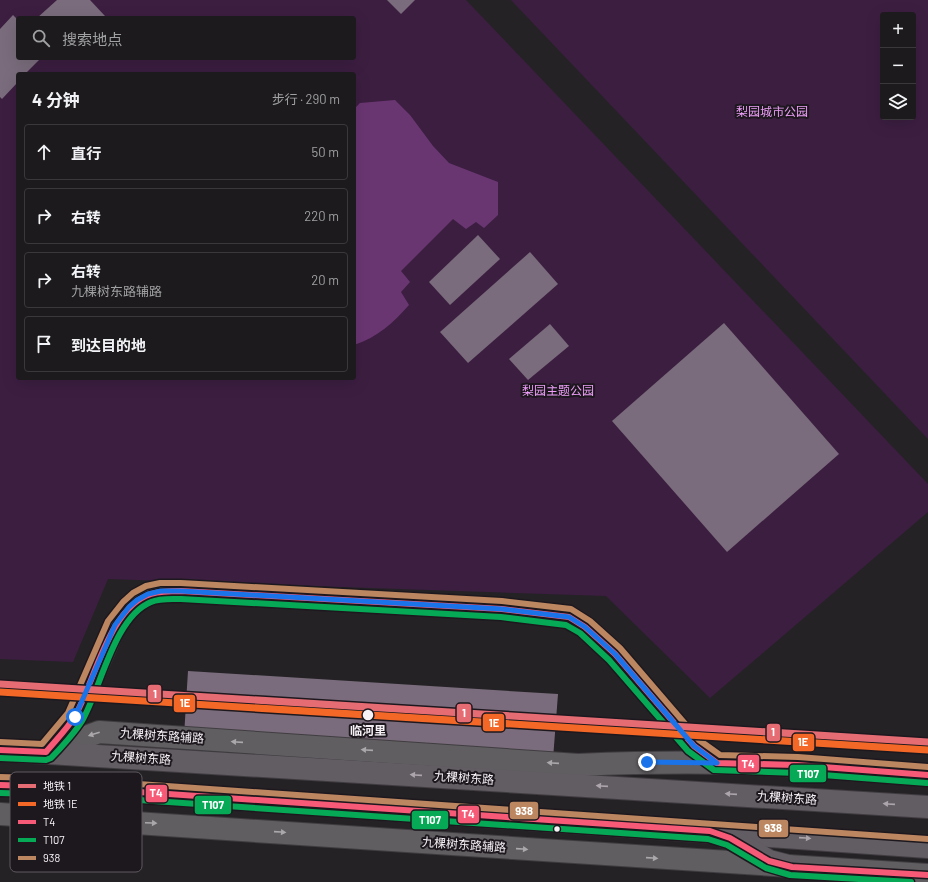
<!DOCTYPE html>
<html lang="zh">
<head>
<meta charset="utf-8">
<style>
	body { margin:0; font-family:Barlow,"Noto Sans SC",sans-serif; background:#252325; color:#f1f3f6 }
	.controls { position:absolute; right:12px; top:12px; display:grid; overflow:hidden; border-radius:4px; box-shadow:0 4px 16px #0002 }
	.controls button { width:36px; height:36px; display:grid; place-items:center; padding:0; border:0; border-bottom:1px solid #3a383b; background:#1c1a1c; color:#f1f3f6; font:20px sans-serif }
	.stop { position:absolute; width:12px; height:12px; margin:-9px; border:3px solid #1a73e8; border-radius:50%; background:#fff }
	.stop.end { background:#1a73e8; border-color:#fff; box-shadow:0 1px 4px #0008 }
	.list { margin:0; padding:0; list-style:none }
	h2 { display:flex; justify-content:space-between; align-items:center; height:52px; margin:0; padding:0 16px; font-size:17px }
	h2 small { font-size:13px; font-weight:400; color:#a0a1a3 }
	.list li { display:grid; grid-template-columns:26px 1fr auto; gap:12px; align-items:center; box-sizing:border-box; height:56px; margin:0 8px 8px; padding:0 8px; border:1px solid #3a383b; border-radius:4px }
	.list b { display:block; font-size:15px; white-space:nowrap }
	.list p { margin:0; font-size:13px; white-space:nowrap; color:#a0a1a3 }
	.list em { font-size:13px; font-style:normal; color:#a0a1a3 }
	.icon { flex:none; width:22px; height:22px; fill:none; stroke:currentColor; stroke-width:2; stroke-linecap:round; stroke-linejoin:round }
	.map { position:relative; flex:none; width:928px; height:882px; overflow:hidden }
	.search { position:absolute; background:#1c1a1c; box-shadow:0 4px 16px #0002; left:16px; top:16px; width:340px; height:44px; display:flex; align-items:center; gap:10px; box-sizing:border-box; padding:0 14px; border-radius:4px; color:#a0a1a3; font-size:15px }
	.panel { position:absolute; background:#1c1a1c; box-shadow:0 4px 16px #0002; left:16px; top:72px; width:340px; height:308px; border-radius:4px }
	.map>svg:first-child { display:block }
	.green { fill:#3c1e41; fill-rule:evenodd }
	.water { fill:#6a3672 }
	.building { fill:#7a6c7c }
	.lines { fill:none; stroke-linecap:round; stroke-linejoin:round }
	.minor-casing { stroke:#403d41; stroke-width:24 }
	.tertiary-casing { stroke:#403d41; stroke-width:24 }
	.trunk-casing { stroke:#403d41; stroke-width:24 }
	.minor { stroke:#605e61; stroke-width:22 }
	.tertiary { stroke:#605e61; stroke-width:22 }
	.trunk { stroke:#625c63; stroke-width:22 }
	.bus-1-casing { stroke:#1d181e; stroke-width:9 }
	.bus-2-casing { stroke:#1d181e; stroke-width:9 }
	.bus-3-casing { stroke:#1d181e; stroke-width:9 }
	.bus-1 { stroke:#f75a77; stroke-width:6 }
	.bus-2 { stroke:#06aa56; stroke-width:6 }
	.bus-3 { stroke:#bb8660; stroke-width:6 }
	.metro-1-casing { stroke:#1d181e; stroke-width:10 }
	.metro-2-casing { stroke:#1d181e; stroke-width:10 }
	.metro-1 { stroke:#e66c74; stroke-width:7 }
	.metro-2 { stroke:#f36827; stroke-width:7 }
	.oneway { fill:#aaa8ab }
	.oneway2 { fill:#aca6ac }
	.route { stroke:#1a73e8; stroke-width:5 }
	.stop-dot { fill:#f5f1f5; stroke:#1d181e; stroke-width:1.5 }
	.labels { text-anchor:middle; stroke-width:4; stroke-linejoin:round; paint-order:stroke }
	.park-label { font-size:12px; fill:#ee9ef9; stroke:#1d181e }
	.stop-label { font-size:12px; font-weight:bold; fill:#f5f1f5; stroke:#1d181e }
	.street-label { font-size:12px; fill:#f5f1f5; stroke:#1d181e }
	.key { fill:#1d181e; stroke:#5e595e; stroke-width:1 }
	.key-label { font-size:11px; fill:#f5f1f5 }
	.line-badge { stroke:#1d181e; stroke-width:1.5 }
	.badge-label { font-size:11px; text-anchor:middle; font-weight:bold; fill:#fff }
</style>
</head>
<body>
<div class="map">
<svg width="928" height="882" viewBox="0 0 928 882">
	<rect width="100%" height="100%" fill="#252226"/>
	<g class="green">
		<path d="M0,0h466l462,484v28l-218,186 -104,-102 -498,-17 -35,83 -73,-3zM18,18h336v40h-336zM18,74h336v304h-336z"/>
		<path d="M511,0h417v439zM883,15h30v102h-30z"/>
	</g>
	<path class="water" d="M395,100l15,15 23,31 16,17 49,19v33l-14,13 -8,-6 -10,7 -13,-10 -52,52 9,11 -9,10 8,13c-16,18 -31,32 -55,40v-236l6,-6z"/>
	<g class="building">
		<path d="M57,0h33l15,16 -2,2h-66z"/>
		<path d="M387,0h28l-14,14z"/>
		<path d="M13,15l5,5v38h23l-16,16h-7v8l-16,17 -2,-2v-68z"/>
		<path d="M478,235l22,24 -50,46 -21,-23z"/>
		<path d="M530,252l28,32 -90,79 -28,-31z"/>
		<path d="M724,323l115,131 -112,98 -115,-131z"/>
		<path d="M550,324l19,22 -41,34 -19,-21z"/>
		<path d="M188,671l370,23 -5,65 -369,-23z"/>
	</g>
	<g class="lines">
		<defs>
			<path id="minor" d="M46,752l29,-35 40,-92 14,-18 8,-7 12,-6 12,-3h20l321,18 67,8 16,10 30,27 79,92 23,17"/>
			<g id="tertiary">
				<path d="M46,752l53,-20 479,33c73,-3 146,-4 219,1 44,2 87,6 131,9"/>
				<path d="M0,814c309,19 619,43 928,61"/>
			</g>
			<g id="trunk">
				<path d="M0,750l928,57"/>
				<path d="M0,785l66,2 862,60"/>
				<path d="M723,836l7,2 39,23 23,6"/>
			</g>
		</defs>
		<use href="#minor" class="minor-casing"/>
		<use href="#tertiary" class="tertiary-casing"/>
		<use href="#trunk" class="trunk-casing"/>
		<use href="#minor" class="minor"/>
		<use href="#tertiary" class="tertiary"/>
		<use href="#trunk" class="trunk"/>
		<defs>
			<g id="bus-1">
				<path d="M0,750l46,2c9,-11 22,-24 29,-36 20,-35 34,-109 76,-122 10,-3 20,-3 30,-3l321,18 67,8 16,10 30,27 79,92 23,17 80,2 131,10"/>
				<path d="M0,785l66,2 644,44 20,7 39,23 23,6 136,8"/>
			</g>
			<g id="bus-2">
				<path d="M0,758l46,2 5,-2c9,-9 25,-27 31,-37 19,-33 32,-104 69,-119 9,-4 20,-3 30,-3l320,18 65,8 14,8 29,27 79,91 26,19 83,3 130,10"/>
				<path d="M0,793l66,2 642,44 19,6 39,23 24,7 121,7"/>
			</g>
			<g id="bus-3">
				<path d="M0,742l42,2 26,-31 40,-92 15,-19 10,-9 13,-7 14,-3h21l321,18 69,8 19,12 30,27 79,92 21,15 78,2 130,10"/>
				<path d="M0,777l67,2 861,60"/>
			</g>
		</defs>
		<use href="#bus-1" class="bus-1-casing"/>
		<use href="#bus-2" class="bus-2-casing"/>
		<use href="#bus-3" class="bus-3-casing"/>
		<use href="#bus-1" class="bus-1"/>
		<use href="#bus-2" class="bus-2"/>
		<use href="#bus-3" class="bus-3"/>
		<defs>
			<path id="metro-1" d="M0,684l928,58"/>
			<path id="metro-2" d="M0,692l928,58"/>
		</defs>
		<use href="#metro-1" class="metro-1-casing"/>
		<use href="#metro-2" class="metro-2-casing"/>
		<use href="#metro-1" class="metro-1"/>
		<use href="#metro-2" class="metro-2"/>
	</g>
	<defs><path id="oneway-solid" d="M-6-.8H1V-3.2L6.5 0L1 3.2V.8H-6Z"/></defs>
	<g class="oneway">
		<use href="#oneway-solid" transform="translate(94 734) rotate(162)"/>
		<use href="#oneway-solid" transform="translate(237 742) rotate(-176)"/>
		<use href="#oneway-solid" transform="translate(367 750) rotate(-176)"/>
		<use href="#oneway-solid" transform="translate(553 763) rotate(-176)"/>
		<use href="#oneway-solid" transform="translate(151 823) rotate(3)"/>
		<use href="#oneway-solid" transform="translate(280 832) rotate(4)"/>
		<use href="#oneway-solid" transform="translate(522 849) rotate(4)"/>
		<use href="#oneway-solid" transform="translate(652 858) rotate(4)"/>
	</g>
	<g class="oneway2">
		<use href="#oneway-solid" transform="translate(416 775) rotate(-176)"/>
		<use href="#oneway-solid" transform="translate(602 786) rotate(-176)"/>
		<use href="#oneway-solid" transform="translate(731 794) rotate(-176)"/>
		<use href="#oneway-solid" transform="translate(889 804) rotate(-176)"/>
		<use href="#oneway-solid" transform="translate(805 838) rotate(4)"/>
	</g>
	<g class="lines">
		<path class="route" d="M75,717l40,-92 14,-18 8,-7 11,-6 13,-3h20l321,18 67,8 16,10 30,27 79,92 23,17 -70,-1"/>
	</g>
	<g class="stop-dot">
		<circle cx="368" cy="715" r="6"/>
		<circle cx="557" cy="829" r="3.5"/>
	</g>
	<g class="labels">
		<g class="park-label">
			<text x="772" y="116">梨园城市公园</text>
			<text x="558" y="395">梨园主题公园</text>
		</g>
		<g class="stop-label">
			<text x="368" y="735">临河里</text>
		</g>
		<g class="street-label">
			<text transform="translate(162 736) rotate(4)" y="4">九棵树东路辅路</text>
			<text transform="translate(141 758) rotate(4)" y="4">九棵树东路</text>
			<text transform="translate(464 778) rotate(4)" y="4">九棵树东路</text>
			<text transform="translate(787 798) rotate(4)" y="4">九棵树东路</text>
			<text transform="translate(464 845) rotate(4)" y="4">九棵树东路辅路</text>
		</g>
	</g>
	<rect x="10" y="772" width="132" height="100" rx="6" class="key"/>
	<rect x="18" y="784" width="18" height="4" fill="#e66c74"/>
	<rect x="18" y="802" width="18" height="4" fill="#f36827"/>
	<rect x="18" y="820" width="18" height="4" fill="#f75a77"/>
	<rect x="18" y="838" width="18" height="4" fill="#06aa56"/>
	<rect x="18" y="856" width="18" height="4" fill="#bb8660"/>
	<g class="key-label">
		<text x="43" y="790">地铁 1</text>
		<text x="43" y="808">地铁 1E</text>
		<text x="43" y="826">T4</text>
		<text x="43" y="844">T107</text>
		<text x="43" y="862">938</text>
	</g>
	<g class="line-badge">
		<rect x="147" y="684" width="15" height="19" rx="4" fill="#e66c74"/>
		<rect x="173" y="694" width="23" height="19" rx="4" fill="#f36827"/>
		<rect x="456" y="703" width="16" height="20" rx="4" fill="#e66c74"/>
		<rect x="482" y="713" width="23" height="19" rx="4" fill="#f36827"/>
		<rect x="766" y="723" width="15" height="19" rx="4" fill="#e66c74"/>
		<rect x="792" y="733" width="23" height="19" rx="4" fill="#f36827"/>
		<rect x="737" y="754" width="23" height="19" rx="4" fill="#f75a77"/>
		<rect x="789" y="764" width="38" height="19" rx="4" fill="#06aa56"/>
		<rect x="145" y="784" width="23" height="19" rx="4" fill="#f75a77"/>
		<rect x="194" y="795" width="38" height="20" rx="4" fill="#06aa56"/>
		<rect x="509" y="801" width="30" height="19" rx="4" fill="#bb8660"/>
		<rect x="457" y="805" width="23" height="19" rx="4" fill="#f75a77"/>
		<rect x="411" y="810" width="38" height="20" rx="4" fill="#06aa56"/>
		<rect x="758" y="819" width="31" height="19" rx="4" fill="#bb8660"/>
	</g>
	<g class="badge-label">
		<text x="155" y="698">1</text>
		<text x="185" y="707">1E</text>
		<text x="464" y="717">1</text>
		<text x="494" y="727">1E</text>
		<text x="773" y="736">1</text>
		<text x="803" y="746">1E</text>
		<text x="748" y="768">T4</text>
		<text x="808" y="778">T107</text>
		<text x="156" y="797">T4</text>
		<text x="213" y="809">T107</text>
		<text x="524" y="815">938</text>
		<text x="468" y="818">T4</text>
		<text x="430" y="824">T107</text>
		<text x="773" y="832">938</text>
	</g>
</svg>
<div class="controls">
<button>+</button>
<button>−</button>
<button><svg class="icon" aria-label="layers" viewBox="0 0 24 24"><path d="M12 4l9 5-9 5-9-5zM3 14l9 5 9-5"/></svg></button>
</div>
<div class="stop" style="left:75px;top:717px"></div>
<div class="stop end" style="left:647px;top:762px"></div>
<div class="search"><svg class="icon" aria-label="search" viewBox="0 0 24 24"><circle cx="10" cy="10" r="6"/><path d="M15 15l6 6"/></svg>搜索地点</div>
<section class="panel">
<h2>4 分钟<small>步行 · 290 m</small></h2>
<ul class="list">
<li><svg class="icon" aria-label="ahead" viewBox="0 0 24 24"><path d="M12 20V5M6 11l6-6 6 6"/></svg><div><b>直行</b></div><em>50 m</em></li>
<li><svg class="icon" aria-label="right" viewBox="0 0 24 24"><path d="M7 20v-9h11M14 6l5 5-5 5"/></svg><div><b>右转</b></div><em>220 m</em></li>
<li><svg class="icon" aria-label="right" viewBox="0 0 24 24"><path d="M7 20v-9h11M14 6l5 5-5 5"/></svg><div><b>右转</b><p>九棵树东路辅路</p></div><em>20 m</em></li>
<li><svg class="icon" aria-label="arrive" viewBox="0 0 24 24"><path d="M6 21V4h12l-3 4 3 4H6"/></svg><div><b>到达目的地</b></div></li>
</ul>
</section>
</div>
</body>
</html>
